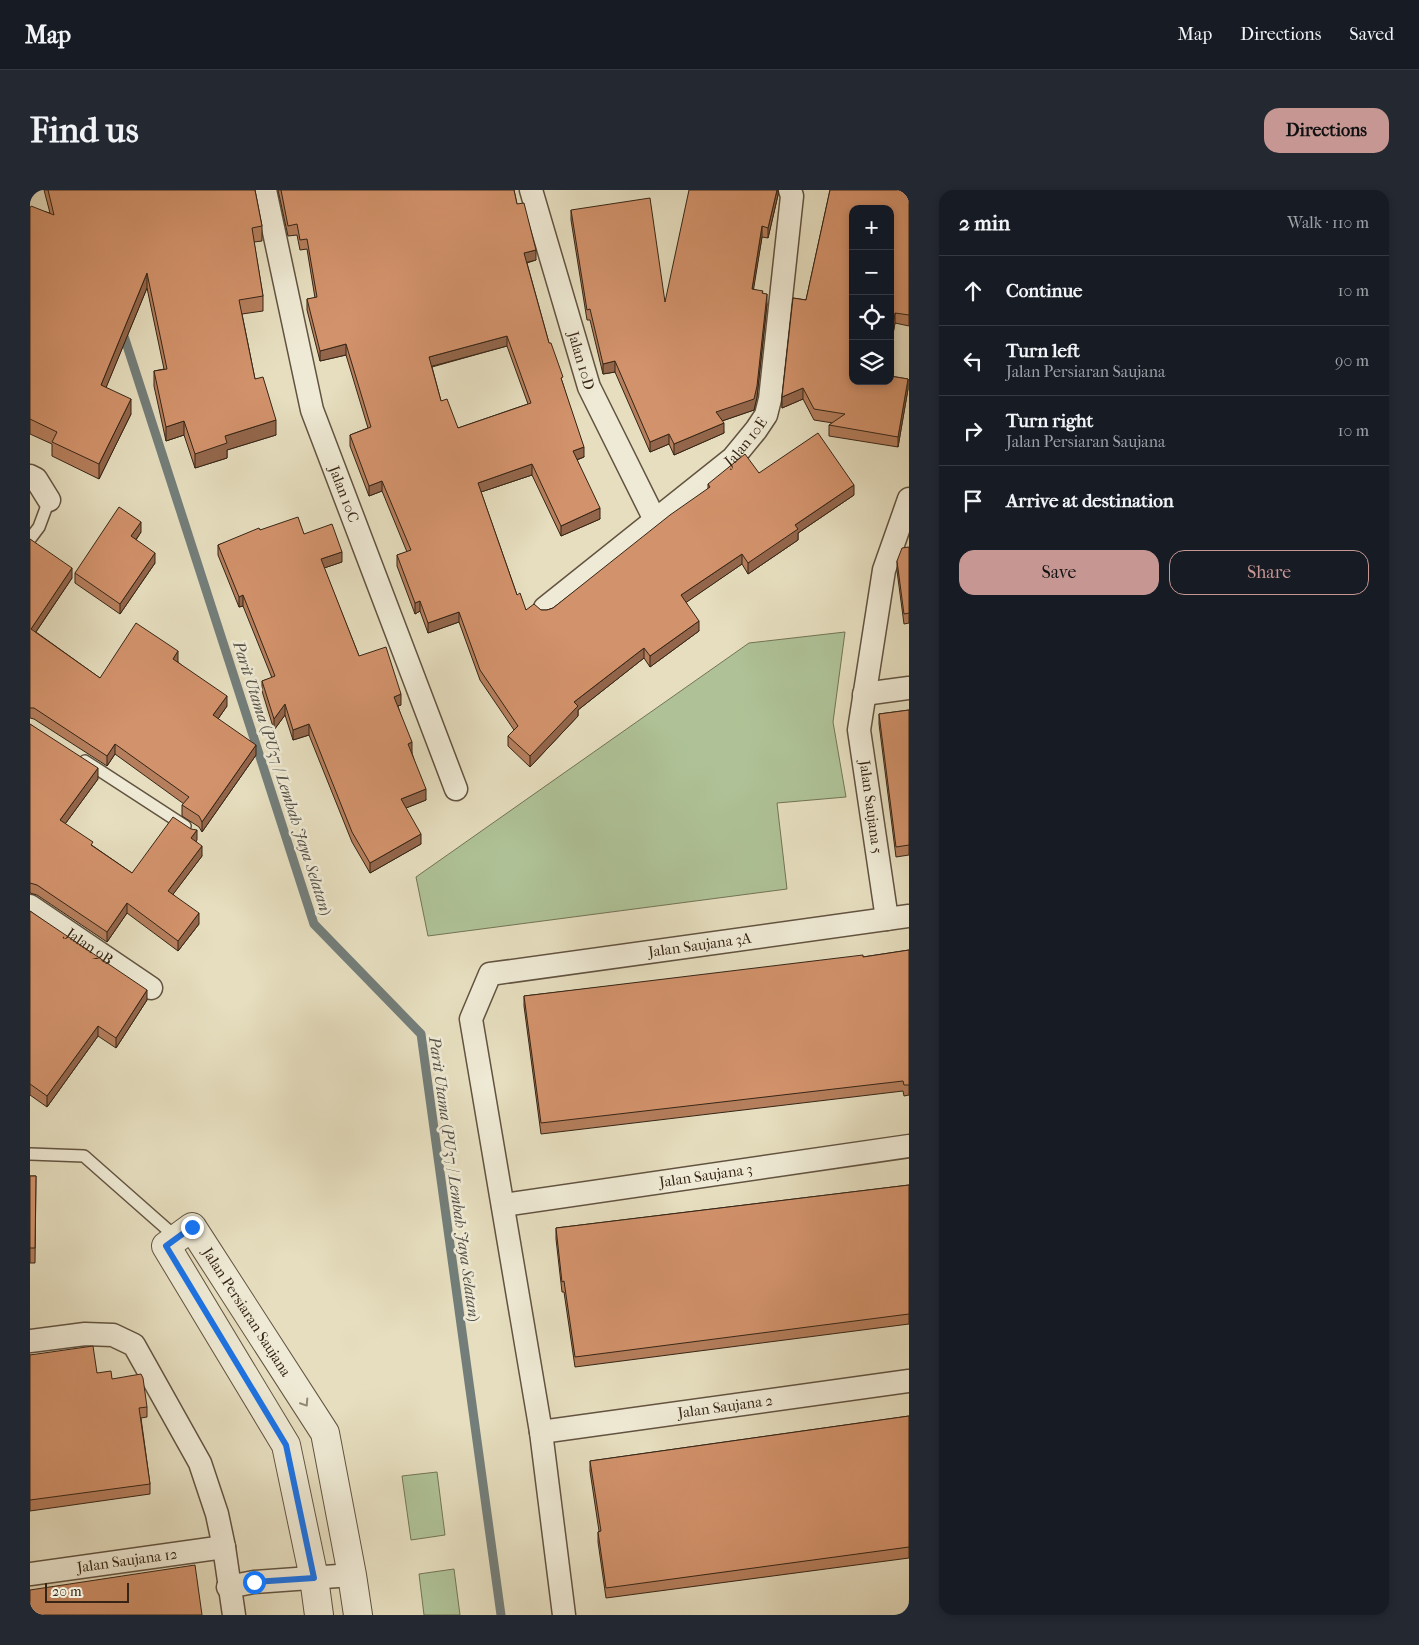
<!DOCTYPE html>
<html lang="en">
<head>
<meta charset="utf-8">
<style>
	body { margin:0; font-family:"IM FELL French Canon",serif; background:#242831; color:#f1f3f6 }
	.controls { position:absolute; right:15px; top:15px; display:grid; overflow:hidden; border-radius:10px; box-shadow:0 2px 8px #0003 }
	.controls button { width:45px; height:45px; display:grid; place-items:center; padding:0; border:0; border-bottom:1px solid #363941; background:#171b24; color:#f1f3f6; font:25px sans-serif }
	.scale { position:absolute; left:15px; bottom:12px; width:84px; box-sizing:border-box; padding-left:5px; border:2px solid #362516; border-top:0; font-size:14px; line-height:18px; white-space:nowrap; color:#362516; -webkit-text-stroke:4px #efead5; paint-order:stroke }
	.stop { position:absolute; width:15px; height:15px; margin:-11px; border:4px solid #1a73e8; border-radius:50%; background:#fff }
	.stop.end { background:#1a73e8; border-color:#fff; box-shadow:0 1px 5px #0008 }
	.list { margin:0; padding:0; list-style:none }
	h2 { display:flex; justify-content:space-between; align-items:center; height:65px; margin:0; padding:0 20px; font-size:21px }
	h2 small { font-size:16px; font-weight:400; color:#9ea1a6 }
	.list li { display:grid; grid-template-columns:32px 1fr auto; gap:15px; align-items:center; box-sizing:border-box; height:70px; padding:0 20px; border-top:1px solid #363941 }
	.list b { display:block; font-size:19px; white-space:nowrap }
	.list p { margin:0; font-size:16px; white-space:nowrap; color:#9ea1a6 }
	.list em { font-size:16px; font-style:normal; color:#9ea1a6 }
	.actions { display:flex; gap:10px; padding:15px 20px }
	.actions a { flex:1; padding:11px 0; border:1px solid #c59692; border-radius:15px; text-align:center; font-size:18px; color:#c59692 }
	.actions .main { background:#c59692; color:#111 }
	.icon { flex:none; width:28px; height:28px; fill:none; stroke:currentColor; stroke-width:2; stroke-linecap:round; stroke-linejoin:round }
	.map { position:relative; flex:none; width:879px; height:1425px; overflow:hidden; border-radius:15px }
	header { display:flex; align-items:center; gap:30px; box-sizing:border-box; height:70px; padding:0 25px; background:#171b24; border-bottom:1px solid #363941 }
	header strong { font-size:24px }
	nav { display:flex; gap:28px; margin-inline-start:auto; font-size:18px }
	.intro { display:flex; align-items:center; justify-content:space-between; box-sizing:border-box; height:120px; padding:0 30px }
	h1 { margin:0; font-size:35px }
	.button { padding:12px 22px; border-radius:15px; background:#c59692; color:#111; font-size:18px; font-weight:700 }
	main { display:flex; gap:30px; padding:0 30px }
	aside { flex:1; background:#171b24; border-radius:15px; box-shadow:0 2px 8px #0003 }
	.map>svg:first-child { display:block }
	.green { fill:#afc297; stroke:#727456 }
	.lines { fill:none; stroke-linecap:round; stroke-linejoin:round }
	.stream { stroke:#737e7a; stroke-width:9 }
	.service-casing { stroke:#625340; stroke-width:14 }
	.minor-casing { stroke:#625340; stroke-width:25 }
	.tertiary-casing { stroke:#625340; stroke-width:30 }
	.service { stroke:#efead5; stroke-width:11 }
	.minor { stroke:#efead5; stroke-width:22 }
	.tertiary { stroke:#efead5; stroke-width:28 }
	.wall { fill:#b57e5c; stroke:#362516; fill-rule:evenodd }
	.shaded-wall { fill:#93664b; stroke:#362516 }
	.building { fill:#d2926b; stroke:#362516; fill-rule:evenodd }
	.oneway { stroke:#928876 }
	.route { stroke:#1a73e8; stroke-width:6 }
	.labels { text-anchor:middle; stroke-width:5; stroke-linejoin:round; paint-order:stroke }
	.street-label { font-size:15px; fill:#362516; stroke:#efead5 }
	.water-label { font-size:16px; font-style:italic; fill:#555148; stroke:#efead5 }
</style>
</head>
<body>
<header>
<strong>Map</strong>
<nav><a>Map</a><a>Directions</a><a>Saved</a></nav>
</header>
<div class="intro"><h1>Find us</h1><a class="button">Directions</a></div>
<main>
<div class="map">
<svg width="879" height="1425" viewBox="0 0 879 1425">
	<rect width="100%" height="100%" fill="#e6debf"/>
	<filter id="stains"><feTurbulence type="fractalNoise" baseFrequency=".004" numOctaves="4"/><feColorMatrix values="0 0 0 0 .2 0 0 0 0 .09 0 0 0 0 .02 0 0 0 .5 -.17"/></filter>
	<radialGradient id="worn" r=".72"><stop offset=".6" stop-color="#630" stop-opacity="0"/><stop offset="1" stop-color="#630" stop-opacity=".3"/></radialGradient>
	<g class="green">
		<path d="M815,442l-12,90 13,75 -69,6 10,86 -359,47 -12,-59 333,-234z"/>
		<path d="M407,1282l8,63 -34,5 -9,-64z"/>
		<path d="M424,1379l6,46h-36l-5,-41z"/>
	</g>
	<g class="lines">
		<path class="stream" d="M92,140l192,594 107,110 80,581"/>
		<defs>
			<g id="service">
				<path d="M0,349l9,-12 10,-27"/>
				<path d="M55,571l100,65"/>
				<path d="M0,964l54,2 93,82"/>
			</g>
			<g id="minor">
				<path id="s1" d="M235,0l47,220 144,379"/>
				<path id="s2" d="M501,0l58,197 66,133"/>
				<path d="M0,286l6,3 13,21"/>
				<path id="s3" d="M515,418l188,-150 23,-28 10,-15 4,-16 22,-203 -2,-6"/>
				<path d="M834,504l45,-6"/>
				<path id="s4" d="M0,716l121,82"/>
				<path d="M857,729l-28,-189 25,-160 25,-71"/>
				<path id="s5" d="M473,1015l406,-59"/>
				<path d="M0,1151l55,-7 28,1 21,10 66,118 17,51 7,33 10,68"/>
				<path id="s6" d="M511,1242l368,-51"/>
				<path id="s7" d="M0,1384l194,-27"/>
				<path d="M198,1397l26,-5 98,-7"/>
				<path id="s8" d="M534,1425l-23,-183 -70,-413 19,-45 419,-58"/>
			</g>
			<g id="tertiary">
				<path id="s9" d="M289,1425l-5,-37 -28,-133 -120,-199 26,-19 133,206 27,142 6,40"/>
			</g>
		</defs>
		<use href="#service" class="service-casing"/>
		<use href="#minor" class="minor-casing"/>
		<use href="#tertiary" class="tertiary-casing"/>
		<use href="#service" class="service"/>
		<use href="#minor" class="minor"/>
		<use href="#tertiary" class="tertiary"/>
	</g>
	<g class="wall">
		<path d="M14,0h211l7,36v15l-8,1 9,54v15l-21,3 13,65 21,56 -49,15v8l-32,10 -11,-33 -18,6 -12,-55v-15l10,-2 -17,-81 -41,99 25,27 -32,65 -47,-23v-12l-22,-10v-226l20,5z"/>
		<path d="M248,0h236l3,14 19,56 -9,3 22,80 14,41 21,73 -7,3 23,59 -39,17 -29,-61 -51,17 36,103 9,15h21l6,-2 155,-119v-5l51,-11 95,22 -56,38v7l-50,34 -6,-10 -56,38 13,29 -49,36 -6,-9 -66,52v6l-48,51 -22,-21v-10l6,-6 -34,-50 -21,-58 -31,11 -8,-22 -5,3 -18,-48v-11l10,-3 -25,-61 -13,5 -19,-50v-11l18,-7 -22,-73 -26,6 -13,-51v-11l8,-1 -8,-49 -7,1 -3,-15 -9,1zM477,156l21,58 -70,24 -17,-27 -9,-34z"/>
		<path d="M748,0v5l-10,43 -6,-1 -9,52 10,4 4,11 -10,93 -3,13 -32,11 2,12 -50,22 -5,-11 -19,8 -35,-80 -12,2 -13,-54h-3l-16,-100v-10l94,92z"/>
		<path d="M800,0h79v136l-14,-3 -5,27v-141h-37v172h37v-5l18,3v10l-10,58 -69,-11v-11l4,-2 -19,-3 -11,-21 -21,9v-11l11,-99 13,2z"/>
		<path d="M230,340l44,4 38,28 -18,6 35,88 42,49 -3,1 28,94 -20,8 15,36 -51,29 -18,-31 -43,-107 -16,5 -8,-25 -11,15 -12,-39v-10l10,-3 -29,-72 -4,1 -21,-52v-10z"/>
		<path d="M111,342l-5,8 19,23 -35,51 -45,-31v-10z"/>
		<path d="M0,349l42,39 -36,54 64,46 78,-17v1l49,44 -9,13 38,36 -54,77 -3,-5 -17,-11v-11l2,-1 -69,-50 -8,12 -73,-47 -4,-1z"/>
		<path d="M879,357v76l-5,1 -7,-53v-10z"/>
		<path d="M879,520v145l-13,2 -17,-133v-10z"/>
		<path d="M0,534l68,55 -33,45 28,22 39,27 65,-33 -1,1 6,15 -29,38 26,30 -21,27 -51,-38 -20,29 -70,-47 -7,-2z"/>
		<path d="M0,721l117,89 -31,48 -18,-12 -51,71 -17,-12z"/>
		<path d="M879,760v145l-5,1 -1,-5 -362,43 -17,-128v-10l339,-39z"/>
		<path d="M0,986h6l-1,87h-5z"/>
		<path d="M879,995v139l-334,43 -11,-75h-2l-6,-53v-11z"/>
		<path d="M0,1165l67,18 15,6 35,28v10l-6,1 9,66v10l-120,17z"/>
		<path d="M879,1226v142l-303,40 -8,-56v-10l1,-1 -9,-60v-10z"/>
	</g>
	<g class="shaded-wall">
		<path d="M747,0h1v5l-10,43v-10z"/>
		<path d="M732,36v11l-10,62v-10z"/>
		<path d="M506,60v10l-12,3v-10z"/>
		<path d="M117,83v15l-46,112v-15z"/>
		<path d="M737,104v10l-10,93 -3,13 -38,13v-11z"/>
		<path d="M865,123v10l-5,27v-11z"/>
		<path d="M477,146v10l-78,21v-10z"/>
		<path d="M316,154v11l-26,6v-10z"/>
		<path d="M585,171v11l-12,2v-10z"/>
		<path d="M878,189v10l-10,58v-10z"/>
		<path d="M773,198v11l-21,9v-11z"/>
		<path d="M101,209v15l-32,65v-15z"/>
		<path d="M246,230v15l-49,15v8l-32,10v-14l30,-18z"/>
		<path d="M154,231v14l-18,6v-14z"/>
		<path d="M694,233v10l-50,22v-11z"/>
		<path d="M639,244v10l-19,8v-10z"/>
		<path d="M554,257v10l-11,4v-10z"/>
		<path d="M502,274v11l-54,18v-10z"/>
		<path d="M352,291v10l-13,5v-10z"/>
		<path d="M824,295v10l-56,38v7l-50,34v-11l47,-38z"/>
		<path d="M570,318v11l-39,17v-10z"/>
		<path d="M111,332v10l-10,15v-11z"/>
		<path d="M312,362v10l-21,7v-10z"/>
		<path d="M125,363v10l-35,51v-10z"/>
		<path d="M712,364v10l-61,42v-11z"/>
		<path d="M42,378v10l-41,61v-10z"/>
		<path d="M213,405v11l-4,1v-10z"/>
		<path d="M390,411v10l-5,3v-11z"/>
		<path d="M429,422v10l-31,11v-10z"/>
		<path d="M669,431v10l-49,36v-11z"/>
		<path d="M614,458v10l-66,52v6l-48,51v-11l44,-54z"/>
		<path d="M148,461v10l-5,8v-10z"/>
		<path d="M371,504v11l-7,2v-10z"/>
		<path d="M197,506v10l-14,20v-11z"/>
		<path d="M255,514v11l-11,15v-11z"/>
		<path d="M279,534v11l-16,5v-10z"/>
		<path d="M382,552v11l-4,1v-10z"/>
		<path d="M85,554v10l-8,12v-10z"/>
		<path d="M226,555v10l-54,77v-10z"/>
		<path d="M68,578v11l-38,52v-11z"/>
		<path d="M396,599v11l-25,10v-11z"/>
		<path d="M167,640v10l-6,8v-10z"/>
		<path d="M391,644v10l-51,29v-10z"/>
		<path d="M172,656v10l-34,45v-10z"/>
		<path d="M97,713v10l-20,29v-10z"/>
		<path d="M169,723v11l-21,27v-10z"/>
		<path d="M117,800v10l-31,48v-10z"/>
		<path d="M68,836v10l-51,71v-11z"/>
	</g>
	<g class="building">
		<path d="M18,0h207l7,36 -10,2 11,68 -24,4 16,79 8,-2 13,43 -51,16 2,7 -32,11 -11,-33 -18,6 -12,-56 13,-2 -20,-96 -46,112 30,14 -32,65 -47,-22 5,-10 -27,-13v-211l1,-2 23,9z"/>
		<path d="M251,0h233l3,14 7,-1 12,47 -12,3 25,90h2l12,34 -2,1 23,69 -11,4 27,57 -39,18 -29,-62 -54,19 39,112 3,-2 6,17 8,-6 7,6h6l6,-2 117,-93 40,-28 -2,-3 37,-30 14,19 59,-40 36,52 -59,40 3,4 -50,34 -6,-9 -61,41 18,26 -49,35 -6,-8 -70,54 4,4 -48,50 -22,-20 10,-10 -38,-56 -21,-58 -31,11 -8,-22 -5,2 -18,-48 14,-5 -29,-69 -13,5 -19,-51 21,-8 -25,-83 -26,7 -13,-52 10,-2 -10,-58 -7,1 -3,-16 -9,2zM477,146l24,67 -73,25 -11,-29 -6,2 -12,-44z"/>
		<path d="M659,0h88l-9,38 -6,-2 -10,63 11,2 -1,2 5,1 -10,92 -3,13 -38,13 8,11 -50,21 -5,-10 -19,8 -35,-81 -12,3 -13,-55 -3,1 -16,-100 79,-12 15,104z"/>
		<path d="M800,0h79v125l-14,-2 -5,26v-130h-37v172h37v-5l18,3 -10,58 -69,-12 16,-11 -31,-5 -11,-21 -21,9 11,-99 13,2z"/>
		<path d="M89,317l22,15 -10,14 24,17 -35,51 -45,-31z"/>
		<path d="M268,327l6,17 28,-10 10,28 -21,7 38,97 27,-9 15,47 -7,3 18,45 -4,2 18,45 -25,10 20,35 -51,29 -18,-31 -43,-108 -16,6 -8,-26 -11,15 -12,-38 13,-5 -32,-81 -4,2 -21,-52 41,-17 1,2z"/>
		<path d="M0,349l42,29 -41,61 69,49 36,-55 42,28 -5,8 54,37 -14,19 43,30 -54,77 -3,-6 -17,-11 7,-8 -74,-53 -8,12 -73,-48h-4z"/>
		<path d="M879,357v66l-5,1 -7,-53 5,-13z"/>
		<path d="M879,520v135l-13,2 -17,-133z"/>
		<path d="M0,534l68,44 -38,52 33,22 -2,3 41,28 41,-56 18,12 6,1 -6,8 11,8 -34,45 31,22 -21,28 -51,-38 -20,29 -70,-47 -7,-2z"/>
		<path d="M0,721l117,79 -31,48 -18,-12 -51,70 -17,-12z"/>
		<path d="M879,760v135h-5l-1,-4 -362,42 -17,-127 339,-41v2z"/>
		<path d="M0,986h6l-1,72h-5z"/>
		<path d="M879,995v129l-334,43 -11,-76 -2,1 -6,-54z"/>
		<path d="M63,1156l4,27 14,-2 1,8 29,-5 2,4 4,29 -8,1 11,76 -120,16v-145z"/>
		<path d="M879,1226v131l-303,41 -8,-56 3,-1 -11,-70z"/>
		<path d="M165,1375l7,50h-172v-25z"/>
	</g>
	<defs><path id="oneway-chevron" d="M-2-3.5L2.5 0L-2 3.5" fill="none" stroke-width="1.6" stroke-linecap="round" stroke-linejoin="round" transform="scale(1.25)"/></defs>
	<use class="oneway" href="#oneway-chevron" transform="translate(275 1213) rotate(57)"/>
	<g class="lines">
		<path class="route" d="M162,1037l-26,19 120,199 28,133 -60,4"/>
	</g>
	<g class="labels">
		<g class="street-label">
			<text dy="5" stroke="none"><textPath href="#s2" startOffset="178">Jalan 10D</textPath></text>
			<text dy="5" stroke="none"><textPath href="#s3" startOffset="261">Jalan 10E</textPath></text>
			<text dy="5" stroke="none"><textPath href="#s1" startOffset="315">Jalan 10C</textPath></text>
			<text transform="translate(841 617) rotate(82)" y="5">Jalan Saujana 5</text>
			<text dy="5" stroke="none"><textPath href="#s8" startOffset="864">Jalan Saujana 3A</textPath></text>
			<text dy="5" stroke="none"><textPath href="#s4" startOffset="72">Jalan 9B</textPath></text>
			<text dy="5" stroke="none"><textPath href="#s5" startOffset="205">Jalan Saujana 3</textPath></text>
			<text dy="5" stroke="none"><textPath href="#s9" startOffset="539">Jalan Persiaran Saujana</textPath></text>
			<text dy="5" stroke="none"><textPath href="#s6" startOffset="186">Jalan Saujana 2</textPath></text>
			<text dy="5" stroke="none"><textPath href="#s7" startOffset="98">Jalan Saujana 12</textPath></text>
		</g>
		<g class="water-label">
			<text transform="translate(253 588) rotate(72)" y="6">Parit Utama (PU37 / Lembah Jaya Selatan)</text>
			<text transform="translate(425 989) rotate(82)" y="6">Parit Utama (PU37 / Lembah Jaya Selatan)</text>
		</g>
	</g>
	<rect width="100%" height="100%" filter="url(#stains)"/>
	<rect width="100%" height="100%" fill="url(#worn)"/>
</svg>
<div class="controls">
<button>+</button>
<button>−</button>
<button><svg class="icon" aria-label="locate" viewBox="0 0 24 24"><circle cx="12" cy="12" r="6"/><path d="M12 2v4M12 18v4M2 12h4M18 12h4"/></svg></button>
<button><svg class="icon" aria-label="layers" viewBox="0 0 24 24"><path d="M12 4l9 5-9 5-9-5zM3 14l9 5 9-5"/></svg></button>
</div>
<div class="scale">20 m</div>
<div class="stop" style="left:224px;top:1392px"></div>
<div class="stop end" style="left:162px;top:1037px"></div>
</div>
<aside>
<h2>2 min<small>Walk · 110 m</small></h2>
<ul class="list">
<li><svg class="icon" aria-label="ahead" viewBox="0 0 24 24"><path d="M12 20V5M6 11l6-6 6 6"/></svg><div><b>Continue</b></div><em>10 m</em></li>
<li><svg class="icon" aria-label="left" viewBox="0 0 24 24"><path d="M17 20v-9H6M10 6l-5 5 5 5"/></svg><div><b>Turn left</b><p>Jalan Persiaran Saujana</p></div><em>90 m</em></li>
<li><svg class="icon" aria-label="right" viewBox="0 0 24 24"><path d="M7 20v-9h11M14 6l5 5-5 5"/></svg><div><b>Turn right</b><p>Jalan Persiaran Saujana</p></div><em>10 m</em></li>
<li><svg class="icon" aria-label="arrive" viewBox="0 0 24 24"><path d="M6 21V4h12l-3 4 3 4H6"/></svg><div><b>Arrive at destination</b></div></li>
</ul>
<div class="actions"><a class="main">Save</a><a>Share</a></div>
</aside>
</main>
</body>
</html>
